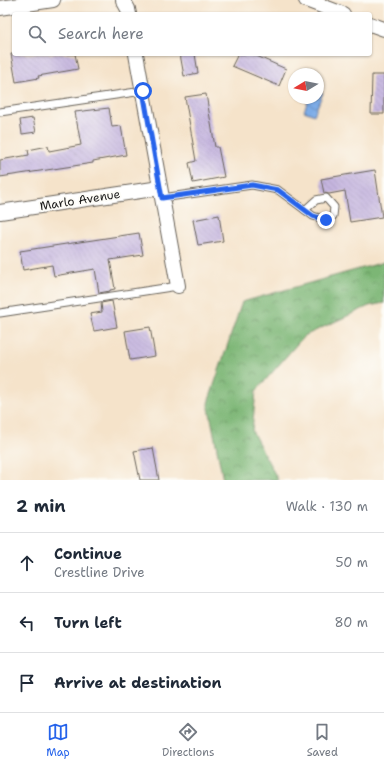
<!DOCTYPE html>
<html lang="en">
<head>
<meta charset="utf-8">
<style>
	body { margin:0; font-family:"Shantell Sans",sans-serif; background:#f6f6f7; color:#1f2937 }
	.compass { position:absolute; left:288px; top:68px; width:36px; height:36px; border-radius:50%; background:#fff; box-shadow:0 1px 3px #0004; rotate:260deg }
	.stop { position:absolute; width:12px; height:12px; margin:-9px; border:3px solid #2563eb; border-radius:50%; background:#fff }
	.stop.end { background:#2563eb; border-color:#fff; box-shadow:0 1px 4px #0008 }
	.list { margin:0; padding:0; list-style:none }
	h2 { display:flex; justify-content:space-between; align-items:center; height:52px; margin:0; padding:0 16px; font-size:17px }
	h2 small { font-size:13px; font-weight:400; color:#747a83 }
	.list li { display:grid; grid-template-columns:26px 1fr auto; gap:12px; align-items:center; box-sizing:border-box; height:60px; padding:0 16px; border-top:1px solid #e0e1e3 }
	.list b { display:block; font-size:15px; white-space:nowrap }
	.list p { margin:0; font-size:13px; white-space:nowrap; color:#747a83 }
	.list em { font-size:13px; font-style:normal; color:#747a83 }
	.icon { flex:none; width:22px; height:22px; fill:none; stroke:currentColor; stroke-width:2; stroke-linecap:round; stroke-linejoin:round }
	.map { position:relative; flex:none; width:384px; height:480px; overflow:hidden }
	.search { position:absolute; background:#fff; box-shadow:0 1px 3px #0004; left:12px; right:12px; top:12px; height:44px; display:flex; align-items:center; gap:10px; box-sizing:border-box; padding:0 14px; border-radius:4px; color:#747a83; font-size:15px }
	.sheet { height:232px; background:#fff }
	nav { display:flex; justify-content:space-around; align-items:center; box-sizing:border-box; height:56px; border-top:1px solid #e0e1e3; background:#fff; font-size:11px; color:#747a83 }
	nav a { display:grid; justify-items:center; gap:2px }
	nav .on { color:#2563eb }
	.map>svg:first-child { display:block }
	.forest { fill:url(#forest-crowns); stroke:#4c6948 }
	.water { fill:url(#water-waves); stroke:#4c6482 }
	.building { fill:url(#building-back-hatch) }
	.lines { fill:none; stroke-linecap:round; stroke-linejoin:round }
	.service-casing { stroke:#686259; stroke-width:9 }
	.minor-casing { stroke:#686259; stroke-width:16 }
	.service { stroke:#fff; stroke-width:7 }
	.minor { stroke:#fff; stroke-width:14 }
	.route { stroke:#2563eb; stroke-width:5 }
	.labels { text-anchor:middle; stroke-width:3.5; stroke-linejoin:round; paint-order:stroke }
	.street-label { font-size:12px; fill:#1c1c1c; stroke:#fdfcf7 }
</style>
</head>
<body>
<div class="map">
<svg width="384" height="480" viewBox="0 0 384 480">
	<defs>
		<pattern id="forest-crowns" width="20" height="18" patternUnits="userSpaceOnUse"><rect width="20" height="18" fill="#7cb674"/><path d="M2 6a3 3 0 1 1 6 0M12 15a3 3 0 1 1 6 0" fill="none" stroke="#65935e"/></pattern>
		<pattern id="water-waves" width="16" height="10" patternUnits="userSpaceOnUse"><rect width="16" height="10" fill="#7dace7"/><path d="M0 5q4-4 8 0t8 0" fill="none" stroke="#668bba"/></pattern>
		<pattern id="building-back-hatch" width="6" height="6" patternUnits="userSpaceOnUse"><rect width="6" height="6" fill="#c5b5df"/><path d="M-1 5l2 2M0 0l6 6M5-1l2 2" fill="none" stroke="#a99bbf"/></pattern>
	</defs>
	<rect width="100%" height="100%" fill="#fdfcf7"/>
	<filter id="ink" filterUnits="userSpaceOnUse"><feTurbulence type="fractalNoise" baseFrequency=".025" numOctaves="2"/><feDisplacementMap in="SourceGraphic" scale="8" xChannelSelector="R" yChannelSelector="G"/><feConvolveMatrix kernelMatrix="1 2 1 2 8 2 1 2 1" color-interpolation-filters="sRGB"/></filter>
	<filter id="wash" filterUnits="userSpaceOnUse"><feTurbulence type="fractalNoise" baseFrequency=".012" numOctaves="4" result="noise"/><feDisplacementMap in="SourceGraphic" scale="16" xChannelSelector="R" yChannelSelector="G"/><feGaussianBlur stdDeviation="0.9" result="paint"/><feColorMatrix in="noise" values="0 0 0 0 0 0 0 0 0 0 0 0 0 0 0 0 0 1.4 0 .05"/><feComposite in="paint" operator="in"/></filter>
	<g filter="url(#wash)">
		<rect width="100%" height="100%" fill="#f5e3ca"/>
		<path class="forest" d="M384,262v41l-15,3 -65,30 -48,55 -4,40 26,49h-55l-15,-77 34,-101z"/>
		<path class="water" d="M318,91l5,2 -9,22 -10,-4 5,-13h9z"/>
		<g id="blocks">
			<g class="building">
				<path d="M11,54h64l3,15 -40,7 1,2 -23,4z"/>
				<path d="M180,54h15l3,19 -14,3z"/>
				<path d="M238,54h14l34,15 -7,17 -47,-20z"/>
				<path d="M372,75h12v39h-13z"/>
				<path d="M206,94l9,53h3l6,30 -31,6 -4,-20 7,-2 -11,-64z"/>
				<path d="M109,108l3,19 9,-1 5,29 -33,6v2l-93,14v-17l29,-5 -1,-5 20,-4 1,5 32,-6 -6,-33z"/>
				<path d="M33,118l3,14 -14,2 -2,-14z"/>
				<path d="M375,170l7,47 -32,5 -5,-31 -16,3 -5,-1 -3,-14z"/>
				<path d="M219,215l4,26 -25,4 -5,-25z"/>
				<path d="M139,233l4,22 -33,5 5,29 -5,1v1l-11,2 -4,-24 -41,7 -2,-11 -29,5 -3,-19z"/>
				<path d="M112,301l5,26 -23,4 -4,-17 12,-2 -1,-9z"/>
				<path d="M150,327l5,29 -25,4 -5,-29z"/>
				<path d="M153,448l6,32h-19l-6,-29z"/>
			</g>
		</g>
	</g>
	<g filter="url(#ink)">
		<use href="#blocks" fill-opacity="0" stroke="#686259" stroke-width="1"/>
		<g class="lines">
			<defs>
				<g id="service">
					<path d="M0,112l143,-21"/>
					<path d="M162,198l90,-13 26,5 27,20"/>
					<path d="M326,198l8,9 -1,9 -7,4 -13,-4 -8,-6 11,-10z"/>
					<path d="M0,313l178,-27"/>
				</g>
				<g id="minor">
					<path d="M123,0l5,9 1,5"/>
					<path d="M306,0l37,14"/>
					<path d="M0,8l53,-8"/>
					<path d="M370,24l14,5"/>
					<path d="M136,54l42,232"/>
					<path d="M0,212l160,-24"/>
				</g>
			</defs>
			<use href="#service" class="service-casing"/>
			<use href="#minor" class="minor-casing"/>
			<use href="#service" class="service"/>
			<use href="#minor" class="minor"/>
		</g>
	</g>
	<g class="lines" filter="url(#ink)">
		<path class="route" d="M143,91l19,107 90,-13 26,5 35,26 13,4"/>
	</g>
	<g class="labels">
		<g class="street-label">
			<text transform="translate(80 200) rotate(-9)" y="4">Marlo Avenue</text>
		</g>
	</g>
</svg>
<svg class="compass" viewBox="-18 -18 36 36"><path d="M0-13l5 13h-10z" fill="#e53935"/><path d="M0 13l5-13h-10z" fill="#747a83"/></svg>
<div class="stop" style="left:143px;top:91px"></div>
<div class="stop end" style="left:326px;top:220px"></div>
<div class="search"><svg class="icon" aria-label="search" viewBox="0 0 24 24"><circle cx="10" cy="10" r="6"/><path d="M15 15l6 6"/></svg>Search here</div>
</div>
<section class="sheet">
<h2>2 min<small>Walk · 130 m</small></h2>
<ul class="list">
<li><svg class="icon" aria-label="ahead" viewBox="0 0 24 24"><path d="M12 20V5M6 11l6-6 6 6"/></svg><div><b>Continue</b><p>Crestline Drive</p></div><em>50 m</em></li>
<li><svg class="icon" aria-label="left" viewBox="0 0 24 24"><path d="M17 20v-9H6M10 6l-5 5 5 5"/></svg><div><b>Turn left</b></div><em>80 m</em></li>
<li><svg class="icon" aria-label="arrive" viewBox="0 0 24 24"><path d="M6 21V4h12l-3 4 3 4H6"/></svg><div><b>Arrive at destination</b></div></li>
</ul>
</section>
<nav>
<a class="on"><svg class="icon" aria-label="map" viewBox="0 0 24 24"><path d="M3 6l6-2 6 2 6-2v14l-6 2-6-2-6 2zM9 4v14M15 6v14"/></svg>Map</a>
<a><svg class="icon" aria-label="directions" viewBox="0 0 24 24"><path d="M12 3l9 9-9 9-9-9zM9 14v-3h6M13 9l2 2-2 2"/></svg>Directions</a>
<a><svg class="icon" aria-label="saved" viewBox="0 0 24 24"><path d="M7 4h10v16l-5-4-5 4z"/></svg>Saved</a>
</nav>
</body>
</html>
